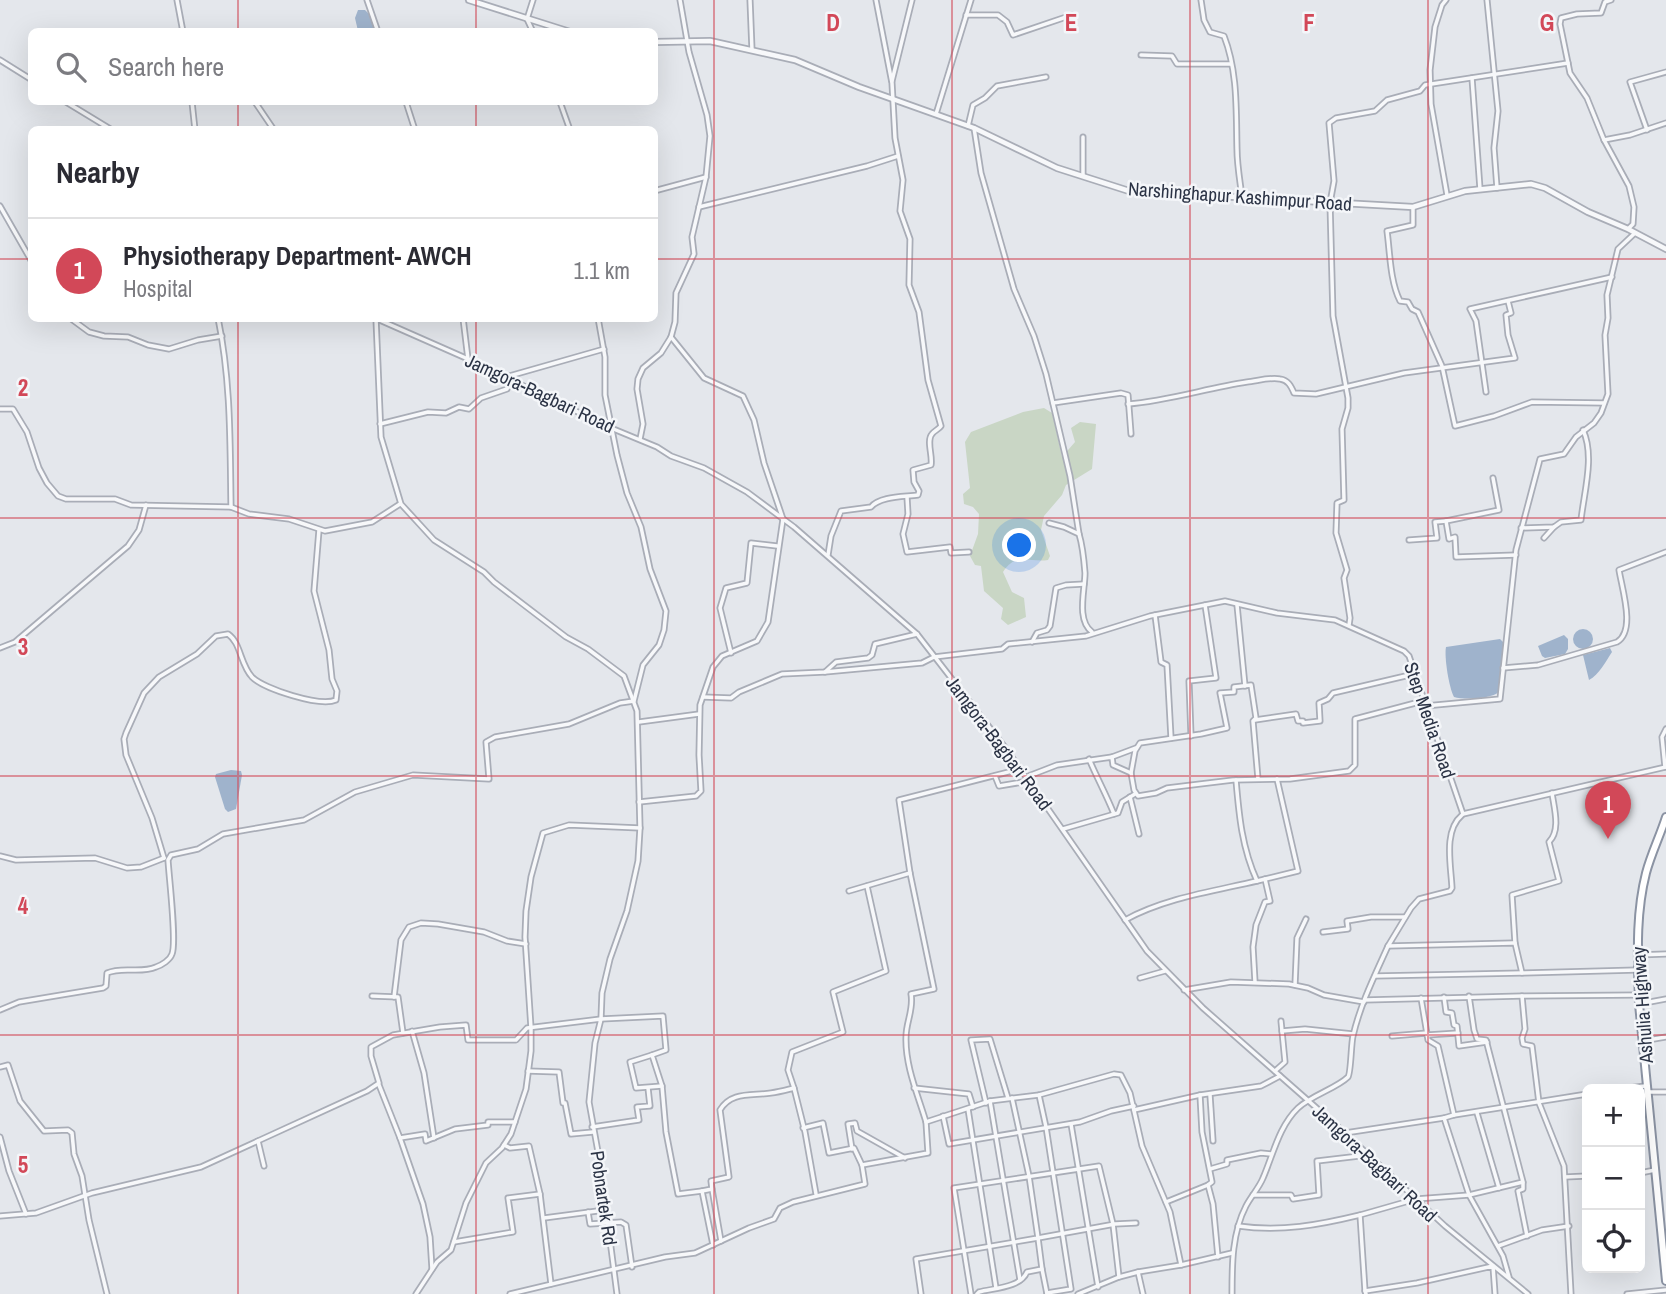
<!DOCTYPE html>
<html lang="en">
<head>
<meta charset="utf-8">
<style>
	body { margin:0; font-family:"Archivo Narrow",sans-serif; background:#f7f7f7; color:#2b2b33 }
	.controls { position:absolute; right:21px; bottom:21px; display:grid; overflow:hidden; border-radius:10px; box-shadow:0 7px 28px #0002 }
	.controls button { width:63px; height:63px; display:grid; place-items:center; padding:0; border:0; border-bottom:2px solid #e1e1e2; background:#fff; color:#2b2b33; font:35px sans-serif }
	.you { position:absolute; left:1020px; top:546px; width:24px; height:24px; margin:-18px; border:5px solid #fff; border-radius:50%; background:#1a73e8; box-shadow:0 0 0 10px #1a73e833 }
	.badge { display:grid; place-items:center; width:46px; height:46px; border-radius:50%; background:#d24858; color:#fff; font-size:23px; font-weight:700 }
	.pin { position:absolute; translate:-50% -58px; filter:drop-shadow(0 2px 4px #0008) }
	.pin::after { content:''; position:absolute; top:37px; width:24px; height:21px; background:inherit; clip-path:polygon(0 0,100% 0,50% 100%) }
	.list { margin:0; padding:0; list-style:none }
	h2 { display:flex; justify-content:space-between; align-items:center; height:91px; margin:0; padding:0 28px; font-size:30px }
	h2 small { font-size:23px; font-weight:400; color:#7c7c81 }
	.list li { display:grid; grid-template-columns:46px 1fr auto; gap:21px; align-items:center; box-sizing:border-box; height:105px; padding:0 28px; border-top:2px solid #e1e1e2 }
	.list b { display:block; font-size:26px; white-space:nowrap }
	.list p { margin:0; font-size:23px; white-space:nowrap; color:#7c7c81 }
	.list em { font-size:23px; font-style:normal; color:#7c7c81 }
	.icon { flex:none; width:38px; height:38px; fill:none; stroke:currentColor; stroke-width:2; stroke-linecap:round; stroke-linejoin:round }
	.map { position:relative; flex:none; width:1666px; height:1294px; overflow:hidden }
	.search { position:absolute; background:#fff; box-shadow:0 7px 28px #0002; left:28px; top:28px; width:630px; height:77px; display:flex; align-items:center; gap:18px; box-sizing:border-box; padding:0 24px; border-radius:10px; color:#7c7c81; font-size:26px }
	.panel { position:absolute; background:#fff; box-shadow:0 7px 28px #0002; left:28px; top:126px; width:630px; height:196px; border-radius:10px }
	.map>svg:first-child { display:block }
	.green { fill:#c9d6c5 }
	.water { fill:#9fb3cc }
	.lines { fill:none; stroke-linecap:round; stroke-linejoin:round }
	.minor-casing { stroke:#a9adb7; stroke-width:7 }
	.tertiary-casing { stroke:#a9adb7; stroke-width:8 }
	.trunk-casing { stroke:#8b93a3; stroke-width:10 }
	.minor { stroke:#f7f8fa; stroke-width:3.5 }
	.tertiary { stroke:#f7f8fa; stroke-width:4.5 }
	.trunk { stroke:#fff; stroke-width:6 }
	.grid { fill:none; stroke:#d24858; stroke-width:2; stroke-opacity:0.55 }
	.labels { text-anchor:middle; stroke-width:5; stroke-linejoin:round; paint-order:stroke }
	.street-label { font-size:19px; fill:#2b3345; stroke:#f4f6f9 }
	.grid-label { font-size:23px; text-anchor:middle; font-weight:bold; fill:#d24858; stroke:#f4f6f9; stroke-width:5; stroke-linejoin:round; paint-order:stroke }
</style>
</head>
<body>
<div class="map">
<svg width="1666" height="1294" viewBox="0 0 1666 1294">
	<rect width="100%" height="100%" fill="#e4e7ec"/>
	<path class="green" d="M1044,408l8,5 10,44 13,-15 -4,-14 9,-6 16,2 -4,45 -26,16 -4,10 -18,21 -3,14 9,26 -2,4c-19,3 -31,-9 -45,12l9,20 12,6 2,19 -18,8 -7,-6 2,-11 -19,-17 -3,-25 -6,-1 -5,-9 8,-22 1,-20 -6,-7 -9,-3 -1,-10 7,-6 -5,-46 6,-10 52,-20z"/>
	<g class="water">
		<path d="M358,10h7l4,4 7,17h-18l-3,-13z"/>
		<circle cx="1583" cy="639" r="10"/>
		<path d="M1564,635l4,4v10l-3,5 -20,4 -3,-2 -4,-10z"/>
		<path d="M1500,639l4,4 -5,49c-8,7 -35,8 -45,5 -5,-9 -10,-40 -8,-50z"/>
		<path d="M1610,648l2,4c-6,9 -13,23 -23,28l-6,-25z"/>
		<path d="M231,770l10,1 1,4 -6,34 -8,3 -3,-3 -10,-32 1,-3z"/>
	</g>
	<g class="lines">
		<defs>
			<g id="minor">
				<path d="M177,0l6,32"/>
				<path d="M367,0l11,32"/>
				<path d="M533,0l-6,19 6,13"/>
				<path d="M750,0l2,50"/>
				<path d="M1201,0l3,20 6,12 14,4c14,36 12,75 13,113 0,16 3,32 5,48"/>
				<path d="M1446,0l-4,5 -7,22 -5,43 1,34 16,91"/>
				<path d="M1487,0l11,111 -4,37 3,40"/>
				<path d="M1611,0l-6,2 -4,11 -24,1 -16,4 -1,6 10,49 17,25 17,42 25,46 5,21 -1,17 -5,5"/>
				<path d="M966,15h32l9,7 6,13 59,-20"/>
				<path d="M1141,55l31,1 5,8h54"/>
				<path d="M0,60l32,20"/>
				<path d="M1472,78l8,111"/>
				<path d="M892,81l20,-81"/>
				<path d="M66,102l46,28"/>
				<path d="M192,102l3,28"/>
				<path d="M255,102l19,28"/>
				<path d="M406,102l9,28"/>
				<path d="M560,102l10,28"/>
				<path d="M936,114l35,-114"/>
				<path d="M968,126l5,-21 12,-7 12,-12 49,-9"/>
				<path d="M974,128l7,45 33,116 20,47 12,38 24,102 9,58"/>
				<path d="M1647,130l-17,-48 36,-10"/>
				<path d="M1604,140l26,-5 36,-12"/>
				<path d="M1083,176v-39"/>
				<path d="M654,191l52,-14"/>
				<path d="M0,206l32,56"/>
				<path d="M699,207l168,-41 31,-10"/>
				<path d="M1413,207v18l-26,6c3,22 3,50 13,70l8,1 4,7 6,3 24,54 13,60 39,-10 38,-14 72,1"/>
				<path d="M70,318l19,14 15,4 24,1 20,8 21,4 29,-9 24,-4"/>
				<path d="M218,318c13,63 12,125 13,189"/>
				<path d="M375,318l93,41 143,69 46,19 14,9 33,12 43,24 47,35 123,107 90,116 140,201 56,57 142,125 100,93 83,68"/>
				<path d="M463,318l5,41"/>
				<path d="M376,319l5,118 20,67 33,36 50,32 10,10 72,55 22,12 36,27 13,35 3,117 -2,33 -11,50 -17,48 -8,34 -1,26 62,-3 3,34 -14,5 10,31 4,46 12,62 24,-3 11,54"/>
				<path d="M506,377l98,-28"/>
				<path d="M1486,392l-10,-71 -6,-12 142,-32"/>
				<path d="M1053,403l68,-10 7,2 3,39"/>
				<path d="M1128,404c40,-3 79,-16 119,-22 10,-1 23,-5 33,-3 8,1 11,7 14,14l22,1 88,-21 111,-15 -7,-23 -2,-20 5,-2 -3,-12"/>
				<path d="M0,409h13l14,23 12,36 8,15 11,13 8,3h49l16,6 100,2 18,7 40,5 36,12 47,-9 28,-18"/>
				<path d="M380,424l48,-12 18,1 13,-6 10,2 12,-11 26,-9 4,-9"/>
				<path d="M640,439l3,-15 -6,-35 1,-10 5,-11 18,-15 10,-16 4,-15 1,-29 18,-39 -2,-17 14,-60 4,-41 -3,-21 -18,-63 -9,-52"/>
				<path d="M1493,478l6,32 -53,11 3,18 6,-2 1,20 60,-2"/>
				<path d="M907,497l1,17 -5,20 4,18 43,-5 1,6 18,-1"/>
				<path d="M1049,523l15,4 15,7c4,13 5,26 6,39 0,17 -9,47 7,59"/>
				<path d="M1521,528l33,-1 7,-5 20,-2c3,-28 14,-64 2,-90"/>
				<path d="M1544,538l10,-11"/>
				<path d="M1409,540l28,-2 -2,-16 11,-1"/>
				<path d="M828,555l3,-19 10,-25 30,-4c9,-11 33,-10 47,-12l1,-4 -5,-9 -1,-12 18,-5c2,-9 -5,-24 1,-31 2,-3 7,-5 9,-8l-13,-46 -9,-68 -10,-27 1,-46 -10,-28 3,-31 -8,-42 -3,-55 -16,-83"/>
				<path d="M1237,605l8,81"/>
				<path d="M1155,615l6,47 6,3 4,73"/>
				<path d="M1349,625l1,-7 -6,-40 3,-8 -11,-37 1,-30 7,-3 -2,-71 6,-21v-10l-15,-82 -3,-113 4,-22 -5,-58 7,-5 39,-7 12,-11 33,-9 5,-6 143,-22"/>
				<path d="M1032,642l5,-9 10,-3 3,-4 6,-38 10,-3 18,-1"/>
				<path d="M0,648l15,-6 113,-96 11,-16 7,-25"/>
				<path d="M731,653l-11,-45 6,-20 21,-5 4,-40 26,3"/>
				<path d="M1503,668l35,-3 79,-23c19,-11 5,-53 2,-72l47,-18"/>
				<path d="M825,672l97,-9 12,-6 68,-8 6,-5 78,-8 64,-20 75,-15 52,12 58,7 69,31 5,5 54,158 203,-47"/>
				<path d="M703,697l28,1 8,-6 43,-18 43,-2 11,-10 32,-4 4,-3 3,-11 42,-10"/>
				<path d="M1425,706l75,-7 16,-149 23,-87 1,-4 24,-5 12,-17 18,-14 7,-10 7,-19 -3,-59 3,-17 -1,-23 11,-46 17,-16"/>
				<path d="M1255,720l41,-6 2,7h5v2l17,-2 -1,-18 9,-4 5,-6 81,-19"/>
				<path d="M639,722l60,-8"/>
				<path d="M1191,736l-2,-55 27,-3 -11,-73"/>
				<path d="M1112,757l24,-9"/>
				<path d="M1089,759c8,19 17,35 25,55"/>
				<path d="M1665,767l-3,-30 4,-8"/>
				<path d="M1131,773l4,-22 5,-8 61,-9 26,-6 -7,-35 14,-1v-5l17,-2 5,33 -3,3 5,58"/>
				<path d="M995,776l4,10 30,-5"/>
				<path d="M1026,777l31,-12 55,-8 1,8 18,8 3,17 4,6 18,-3 11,-5 66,-8 57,-1 59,-8 6,-6v-46l68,-18"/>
				<path d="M1130,797l9,37"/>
				<path d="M639,802l57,-6 5,-5 -2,-36 1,-50 13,-38 9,-11 35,-15 11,-19 15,-103 -19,-56 -10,-43 -11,-24 -39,-18 -33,-41"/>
				<path d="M1462,815c-19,16 -11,50 -10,73l-2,3 -31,8 -8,9 -23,38 125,-3h2l7,30 115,-3"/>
				<path d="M1063,829l55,-16 4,-11 13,-8"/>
				<path d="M0,856l16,4 79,-2 32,10 14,-1 23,-9"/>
				<path d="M164,858l-12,-40 -26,-63 -2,-16 2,-6 18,-40 15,-16 38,-23 19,-18 12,-2c13,9 12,30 24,43 12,12 68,30 84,23l1,-9 -5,-12 -3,-29 -15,-59 5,-61"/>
				<path d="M910,873l24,116 -23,5c3,15 -5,28 -5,43 -1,29 12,58 20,85"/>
				<path d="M1257,881l41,-10 -21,-92"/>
				<path d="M849,891l61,-18 -11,-73 121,-31"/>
				<path d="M1125,920c40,-22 89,-29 132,-39 -15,-33 -18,-65 -21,-101"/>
				<path d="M1323,932l25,-3 -1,-8 24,-4h34"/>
				<path d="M1515,943l-3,-48 47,-14 -10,-39c12,-12 5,-34 3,-49"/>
				<path d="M1637,955l29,-1"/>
				<path d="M1375,976l147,-3"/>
				<path d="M1140,978l25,-7"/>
				<path d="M1255,982l-2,-35 3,-22 9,-23 5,-1 -5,-22"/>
				<path d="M1295,985l2,-47 9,-19"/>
				<path d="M1184,990l47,-8 58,2 19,4 16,7 40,7"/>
				<path d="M372,996l26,1 5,36"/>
				<path d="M394,997l7,-57 8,-13 12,-4 17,1 46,8 23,9 19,3"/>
				<path d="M1444,997l2,15 6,1 2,12 3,1 2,20 28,-4"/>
				<path d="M1421,998l7,42 10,6 16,69 -10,3 25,77 34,61 6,21"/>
				<path d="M1365,1000l157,-4"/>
				<path d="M1639,1004l27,-5"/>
				<path d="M0,1010l19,-8 84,-14 3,-2 1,-13c16,-7 33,1 49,-6 6,-2 14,-7 16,-13 5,-12 -3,-76 -4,-94l3,-5 27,-6 25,-15 81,-14 51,-28 58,-17 76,4 -3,-37 9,-5 74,-13 51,-21 14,-2 9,-36 16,-20 5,-15 2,-19 -16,-42 -9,-42 -14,-34 -10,-38 -12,-60v-38l-7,-39"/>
				<path d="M412,1031l12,42 10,65"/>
				<path d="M1282,1031l23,-2 48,5"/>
				<path d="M1427,1035l31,-2"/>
				<path d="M1392,1036l35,-3"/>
				<path d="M1642,1041l24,-4"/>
				<path d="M652,1055l-22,7 6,26 26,-2"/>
				<path d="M0,1067l8,-2 12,36 24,30 24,-1 4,3 2,21 8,22 7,44 18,74"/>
				<path d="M528,1071l31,1 4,31h2l6,31 22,-2"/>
				<path d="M1275,1071l10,-9 -4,-41"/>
				<path d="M379,1085l21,53"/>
				<path d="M794,1088l-6,-18 4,-18 51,-20 -10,-40 53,-21 -19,-85"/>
				<path d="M914,1088l55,6 4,13"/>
				<path d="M1620,1089l25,-3"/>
				<path d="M1648,1092h18"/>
				<path d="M1039,1095l7,32 25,162 -24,4"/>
				<path d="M1200,1095l2,37 10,50 -4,3 5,19 5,53"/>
				<path d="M1210,1095l3,46"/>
				<path d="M990,1101l30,179"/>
				<path d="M986,1103l-15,-63 19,-1 18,59"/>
				<path d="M968,1109l28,179"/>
				<path d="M1134,1110l66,-15 61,-9 19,-10"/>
				<path d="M1477,1113l22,75"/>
				<path d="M1454,1115l133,-21"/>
				<path d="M943,1116l6,28 131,-22 31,-11 23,-5"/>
				<path d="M1071,1124l27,163"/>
				<path d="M592,1127l47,-7 -2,-13 13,-1 -2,-18"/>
				<path d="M803,1128l20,-5 6,30 25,-5 8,17"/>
				<path d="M1345,1133l99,-15"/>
				<path d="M0,1137l9,34 17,43"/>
				<path d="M258,1141l6,25"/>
				<path d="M852,1149l-4,-25 7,-1 2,8 48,27"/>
				<path d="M1210,1169l17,-5v-4l34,-7 10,1"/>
				<path d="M1640,1173l15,-3"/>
				<path d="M1565,1177l22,-1"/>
				<path d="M1523,1183v6l-5,2 9,45"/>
				<path d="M712,1189l9,52"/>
				<path d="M702,1191l10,-2 -1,-8 18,-4 -9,-67c11,-19 32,-14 51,-17 8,-1 15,-3 23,-5l11,44 11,62"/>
				<path d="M540,1194l11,90"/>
				<path d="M1253,1195h38l2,4 26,-4 -2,-34 51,-6"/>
				<path d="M1166,1202l42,-17"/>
				<path d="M588,1212l2,12 31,-2 5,3 6,42"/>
				<path d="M0,1216l36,-3 56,-20 109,-26 166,-76 12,-8 -8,-27v-9l22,-12 47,-8 26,-2 2,15h48l11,-12 74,-9 -6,24 -6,59 11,61 17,131"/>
				<path d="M544,1218l61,-8"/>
				<path d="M1238,1226c43,6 81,-1 122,-11"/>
				<path d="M454,1242l59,-10 -5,-34 32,-4 -11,-48 -19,2 -6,-3"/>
				<path d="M1498,1246l44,-16 27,-4"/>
				<path d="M432,1269l-2,-32 -7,-33 -23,-66 25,-4 1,7 29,-12 33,-4v-3h27"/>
				<path d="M1042,1269l5,25"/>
				<path d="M1138,1272l43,-7 51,-12"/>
				<path d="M1365,1291l-5,-76 56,-16 53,-4 54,-13 -37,-142 -9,-1 -3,-9 -5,-34"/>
				<path d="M416,1294l21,-32 14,-12 15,-47 20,-40 16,-15 9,-14 15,-45 5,-38v-23l-6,-91 1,-26 5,-34 12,-44 26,-8 71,3"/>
				<path d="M510,1294l155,-37 30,-4 54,-25 25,-9 6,-11 13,-6 72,-18 -3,-19 66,-12 -2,-31 64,-21 49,-6 75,-21 7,1 9,18 12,53 28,66 11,53"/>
				<path d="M921,1294l-5,-35 122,-21 -9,-62 -17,-78"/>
				<path d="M971,1294l-17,-106 145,-22 14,58 6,53"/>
				<path d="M977,1294l2,-2c15,-4 41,-4 48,-20l15,-3 -4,-31 77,-14 21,-1"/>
				<path d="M1078,1294l41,-17 19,-5 5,22"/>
				<path d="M1232,1294c0,-30 0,-61 14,-88 5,-10 13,-18 17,-28 10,-23 16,-52 35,-70 14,-13 39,-20 50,-31 3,-4 3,-33 5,-41 7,-31 22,-61 35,-90"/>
				<path d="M1366,1294l-1,-3 52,-8 76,-17 2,28"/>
				<path d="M1571,1294l-7,-128 -25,-63 -7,-57 -9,-2 -1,-6 3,-9 -3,-33 116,-1"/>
				<path d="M1627,1294l39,-4"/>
			</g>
			<g id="tertiary">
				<path d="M469,0l101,32"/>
				<path d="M654,42l56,-1 85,19 64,27 115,41 83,40 72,23 284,16 52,-16 66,-7 14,4 43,24 40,17 38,20"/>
			</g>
			<path id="trunk" d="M1666,817c-6,19 -15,37 -20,56 -11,43 -8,87 -7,131l27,277"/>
		</defs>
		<use href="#minor" class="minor-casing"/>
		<use href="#tertiary" class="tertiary-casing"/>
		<use href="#trunk" class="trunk-casing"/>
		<use href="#minor" class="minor"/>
		<use href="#tertiary" class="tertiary"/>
		<use href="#trunk" class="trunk"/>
	</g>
	<path class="grid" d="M238,0v32M476,0v32M714,0v1294M952,0v1294M1190,0v1294M1428,0v1294M238,102v28M476,102v28M0,259h32M654,259h1012M238,318v976M476,318v976M0,518h1666M0,776h1666M0,1035h1666"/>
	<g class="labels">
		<g class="street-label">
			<text transform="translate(1240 196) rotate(4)" y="7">Narshinghapur Kashimpur Road</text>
			<text transform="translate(540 393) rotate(25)" y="7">Jamgora-Bagbari Road</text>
			<text transform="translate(1430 720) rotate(71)" y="7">Step Media Road</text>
			<text transform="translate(999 743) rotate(53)" y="7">Jamgora-Bagbari Road</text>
			<text transform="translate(1642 1005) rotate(-94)" y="7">Ashulia Highway</text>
			<text transform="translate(1375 1163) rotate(43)" y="7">Jamgora-Bagbari Road</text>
			<text transform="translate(604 1198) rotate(82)" y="7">Pobnartek Rd</text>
		</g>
	</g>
	<g class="grid-label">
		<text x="833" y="31">D</text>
		<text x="1071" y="31">E</text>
		<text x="1309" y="31">F</text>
		<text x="1547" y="31">G</text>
		<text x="23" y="396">2</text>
		<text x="23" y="655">3</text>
		<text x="23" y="914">4</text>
		<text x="23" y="1173">5</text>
	</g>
</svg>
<div class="controls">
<button>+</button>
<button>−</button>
<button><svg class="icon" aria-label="locate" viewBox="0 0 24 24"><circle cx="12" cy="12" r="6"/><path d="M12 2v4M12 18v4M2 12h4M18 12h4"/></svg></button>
</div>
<div class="you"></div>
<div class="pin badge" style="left:1608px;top:839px">1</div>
<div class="search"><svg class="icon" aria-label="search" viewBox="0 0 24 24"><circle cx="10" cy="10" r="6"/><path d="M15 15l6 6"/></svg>Search here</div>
<section class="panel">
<h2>Nearby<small></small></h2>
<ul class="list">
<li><span class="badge">1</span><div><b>Physiotherapy Department- AWCH</b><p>Hospital</p></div><em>1.1 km</em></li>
</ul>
</section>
</div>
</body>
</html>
